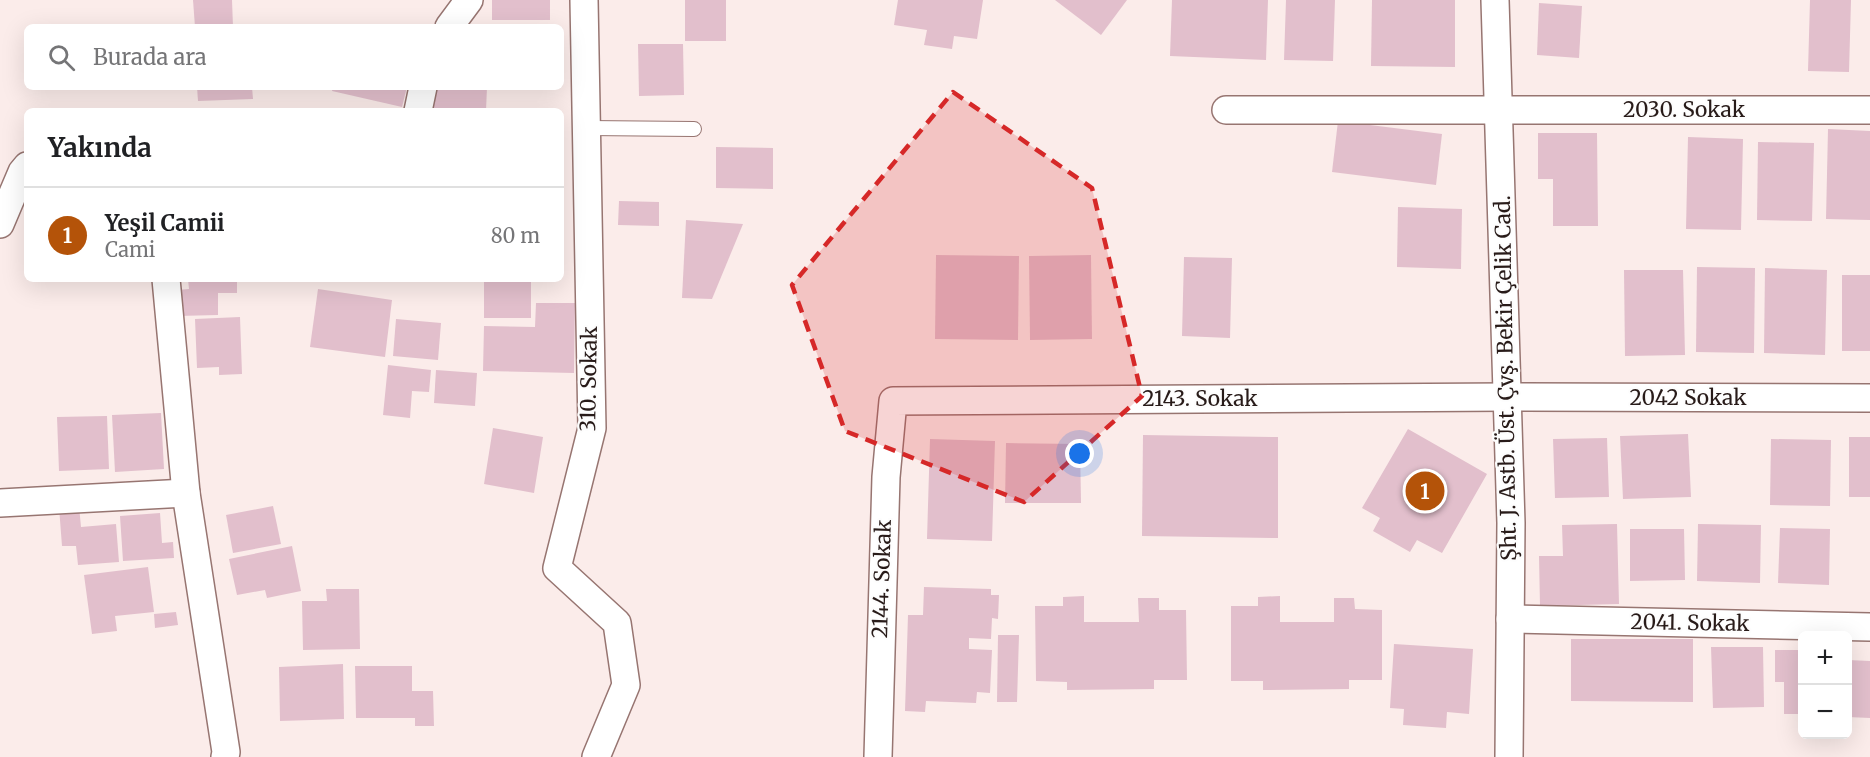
<!DOCTYPE html>
<html lang="tr">
<head>
<meta charset="utf-8">
<style>
	body { margin:0; font-family:Merriweather,serif; background:#f6f6f6; color:#202124 }
	.controls { position:absolute; right:18px; bottom:18px; display:grid; overflow:hidden; border-radius:9px; box-shadow:0 6px 24px #0002 }
	.controls button { width:54px; height:54px; display:grid; place-items:center; padding:0; border:0; border-bottom:2px solid #e0e0e0; background:#fff; color:#202124; font:30px sans-serif }
	.you { position:absolute; left:1080px; top:454px; width:21px; height:21px; margin:-15px; border:4px solid #fff; border-radius:50%; background:#1a73e8; box-shadow:0 0 0 9px #1a73e833 }
	.badge { display:grid; place-items:center; width:39px; height:39px; border-radius:50%; background:#b45309; color:#fff; font-size:20px; font-weight:700 }
	.pin { position:absolute; translate:-50% -50%; border:3px solid #fff; box-shadow:0 2px 6px #0006 }
	.list { margin:0; padding:0; list-style:none }
	h2 { display:flex; justify-content:space-between; align-items:center; height:78px; margin:0; padding:0 24px; font-size:26px }
	h2 small { font-size:20px; font-weight:400; color:#757577 }
	.list li { display:grid; grid-template-columns:39px 1fr auto; gap:18px; align-items:center; box-sizing:border-box; height:96px; padding:0 24px; border-top:2px solid #e0e0e0 }
	.list b { display:block; font-size:22px; white-space:nowrap }
	.list p { margin:0; font-size:20px; white-space:nowrap; color:#757577 }
	.list em { font-size:20px; font-style:normal; color:#757577 }
	.icon { flex:none; width:33px; height:33px; fill:none; stroke:currentColor; stroke-width:2; stroke-linecap:round; stroke-linejoin:round }
	.map { position:relative; flex:none; width:1870px; height:757px; overflow:hidden }
	.search { position:absolute; background:#fff; box-shadow:0 6px 24px #0002; left:24px; top:24px; width:540px; height:66px; display:flex; align-items:center; gap:15px; box-sizing:border-box; padding:0 21px; border-radius:9px; color:#757577; font-size:22px }
	.panel { position:absolute; background:#fff; box-shadow:0 6px 24px #0002; left:24px; top:108px; width:540px; height:174px; border-radius:9px }
	.map>svg:first-child { display:block }
	.building { fill:#e2bfcc }
	.lines { fill:none; stroke-linecap:round; stroke-linejoin:round }
	.service-casing { stroke:#977571; stroke-width:16 }
	.minor-casing { stroke:#977571; stroke-width:30 }
	.service { stroke:#fff; stroke-width:14 }
	.minor { stroke:#fff; stroke-width:27 }
	.marked { fill:#d62828; fill-opacity:0.2; stroke:#d62828; stroke-width:4.5; stroke-dasharray:12 8; stroke-linejoin:round }
	.labels { text-anchor:middle; stroke-width:4.5; stroke-linejoin:round; paint-order:stroke }
	.street-label { font-size:21px; fill:#281b19; stroke:#fdfdfd }
</style>
</head>
<body>
<div class="map">
<svg width="1870" height="757" viewBox="0 0 1870 757">
	<rect width="100%" height="100%" fill="#fbecea"/>
	<g class="building">
		<path d="M193,0h39l1,27h-38z"/>
		<rect x="492" y="0" width="58" height="20"/>
		<rect x="685" y="0" width="41" height="41"/>
		<path d="M898,0h85l-6,39 -23,-3 -2,13 -28,-4 3,-15 -33,-5z"/>
		<path d="M1055,0h72l-26,35z"/>
		<path d="M1172,0h96l-2,60 -96,-4z"/>
		<path d="M1286,0h49l-2,61 -49,-1z"/>
		<path d="M1372,0h83v67l-84,-1z"/>
		<path d="M1810,0h41l-2,72 -41,-1z"/>
		<path d="M1539,3l43,3 -3,52 -42,-3z"/>
		<path d="M638,44h45l1,51 -45,1z"/>
		<path d="M197,87h55l1,12 -55,2z"/>
		<path d="M333,87h74l-5,20 -70,-16z"/>
		<path d="M431,87h56l-1,24h-57z"/>
		<path d="M1338,121l104,13 -6,51 -104,-13z"/>
		<path d="M1828,129l42,2v89l-44,-1z"/>
		<path d="M1538,133h59l1,93h-45v-47h-15z"/>
		<path d="M1688,137l55,2 -2,91 -55,-1z"/>
		<path d="M1758,142l56,1 -2,78 -55,-1z"/>
		<path d="M716,147l57,1v41l-57,-1z"/>
		<path d="M619,201l40,1v24l-41,-1z"/>
		<path d="M1398,207l64,2 -1,60 -64,-2z"/>
		<path d="M686,220l57,4 -31,75 -30,-1z"/>
		<path d="M936,255l83,1 -1,84 -83,-1z"/>
		<path d="M1091,255l1,84 -62,1 -1,-84z"/>
		<path d="M1184,257l48,1 -2,80 -48,-2z"/>
		<path d="M1697,267l58,1 -1,85 -58,-1z"/>
		<path d="M1765,268l62,2 -2,85 -61,-2z"/>
		<path d="M1624,270h59l2,85 -60,1z"/>
		<rect x="1842" y="275" width="28" height="76"/>
		<path d="M188,279h49v14h-19v22l-41,1v-26l12,-1z"/>
		<rect x="484" y="279" width="47" height="39"/>
		<path d="M318,289l74,11 -7,57 -75,-10z"/>
		<path d="M536,303h39l-1,70 -91,-2 1,-45 51,1z"/>
		<path d="M240,317l2,57 -23,1v-8l-22,1 -2,-49z"/>
		<path d="M396,319l45,4 -3,37 -45,-4z"/>
		<path d="M388,365l43,5 -2,22 -17,-1 -2,27 -27,-3z"/>
		<path d="M436,370l41,3 -2,33 -41,-3z"/>
		<path d="M161,413l3,56 -49,3 -3,-57z"/>
		<path d="M107,416l2,53 -50,2 -2,-54z"/>
		<path d="M493,428l50,9 -9,56 -50,-9z"/>
		<path d="M1408,429l79,45 -45,79 -25,-13 -7,12 -37,-21 7,-13 -18,-10z"/>
		<path d="M1688,434l3,63 -68,2 -3,-63z"/>
		<path d="M1143,435l135,2v101l-136,-2z"/>
		<rect x="1849" y="437" width="21" height="60"/>
		<path d="M1607,438l2,59 -54,1 -2,-59z"/>
		<path d="M930,439l65,2 -3,100 -65,-2z"/>
		<path d="M1771,439l60,1 -1,66 -60,-1z"/>
		<path d="M1006,443l74,1 1,59h-76z"/>
		<path d="M79,506l2,21 35,-3 3,38 -41,3 -2,-19h-14l-3,-39z"/>
		<path d="M273,506l8,38 -48,9 -7,-38z"/>
		<path d="M160,513l2,30 11,-1 1,16 -51,3 -3,-45z"/>
		<path d="M1617,524l2,80 -79,2 -1,-50h24l-1,-31z"/>
		<path d="M1698,524l63,1 -1,58 -63,-2z"/>
		<path d="M1780,528l50,1 -1,56 -51,-2z"/>
		<path d="M1630,529h54l1,51 -55,1z"/>
		<path d="M292,546l9,45 -34,7 -2,-8 -28,5 -8,-36z"/>
		<path d="M148,567l6,45 -39,4 2,15 -25,3 -8,-59z"/>
		<path d="M924,587l67,2v6h8l-1,24 -6,-1 -1,21 -22,-1v11l23,1 -2,43 -13,-1 -1,11 -50,-2 -1,11 -20,-1 3,-96h15z"/>
		<path d="M326,589h33l1,60 -57,1 -1,-49h25z"/>
		<path d="M1084,596v26h55l-1,-24h21v12h27l1,70h-33v9l-87,1v-8l-31,-1 -1,-75h28v-9z"/>
		<path d="M1280,596v26h54v-24h20l1,11 27,1v70h-33v9l-86,1v-9h-32v-75h27v-9z"/>
		<path d="M176,612l2,13 -23,3 -1,-14z"/>
		<path d="M998,635h21l-2,67h-20z"/>
		<path d="M1571,639h122v63l-122,-1z"/>
		<path d="M1394,644l79,5 -4,65 -22,-2 -1,16 -43,-3 1,-16 -14,-1z"/>
		<path d="M1711,647h52l1,60 -51,1z"/>
		<path d="M1775,650h27v64h-18v-32h-9z"/>
		<path d="M1848,660l22,1v57l-22,-1z"/>
		<path d="M343,664l1,55 -64,2 -1,-54z"/>
		<path d="M355,666h57v25h21l1,35h-19v-8h-59z"/>
	</g>
	<g class="lines">
		<defs>
			<path id="service" d="M587,128l107,1"/>
			<g id="minor">
				<path d="M584,0l8,428 -35,140 60,55 9,62 -30,72"/>
				<path d="M1495,0l16,523 -2,234"/>
				<path d="M449,27l20,-27"/>
				<path d="M1226,110h644"/>
				<path d="M418,111l5,-24"/>
				<path d="M0,224l22,-52 5,-6"/>
				<path d="M166,279l20,214 40,259 -1,5"/>
				<path d="M0,503l186,-10"/>
				<path d="M1510,619l360,8"/>
				<path d="M878,757l8,-280 7,-76 614,-4 363,1"/>
			</g>
		</defs>
		<use href="#service" class="service-casing"/>
		<use href="#minor" class="minor-casing"/>
		<use href="#service" class="service"/>
		<use href="#minor" class="minor"/>
	</g>
	<path class="marked" d="M953,92l139,96 50,208 -118,106 -179,-71 -53,-146z"/>
	<g class="labels">
		<g class="street-label">
			<text x="1684" y="117">2030. Sokak</text>
			<text transform="translate(1506 378) rotate(-91)" y="7">Şht. J. Astb. Üst. Çvş. Bekir Çelik Cad.</text>
			<text transform="translate(589 379) rotate(-89)" y="7">310. Sokak</text>
			<text x="1688" y="405">2042 Sokak</text>
			<text x="1200" y="406">2143. Sokak</text>
			<text transform="translate(882 579) rotate(-88)" y="7">2144. Sokak</text>
			<text transform="translate(1690 623) rotate(1)" y="7">2041. Sokak</text>
		</g>
	</g>
</svg>
<div class="controls">
<button>+</button>
<button>−</button>
</div>
<div class="you"></div>
<div class="pin badge" style="left:1425px;top:491px">1</div>
<div class="search"><svg class="icon" aria-label="search" viewBox="0 0 24 24"><circle cx="10" cy="10" r="6"/><path d="M15 15l6 6"/></svg>Burada ara</div>
<section class="panel">
<h2>Yakında<small></small></h2>
<ul class="list">
<li><span class="badge">1</span><div><b>Yeşil Camii</b><p>Cami</p></div><em>80 m</em></li>
</ul>
</section>
</div>
</body>
</html>
